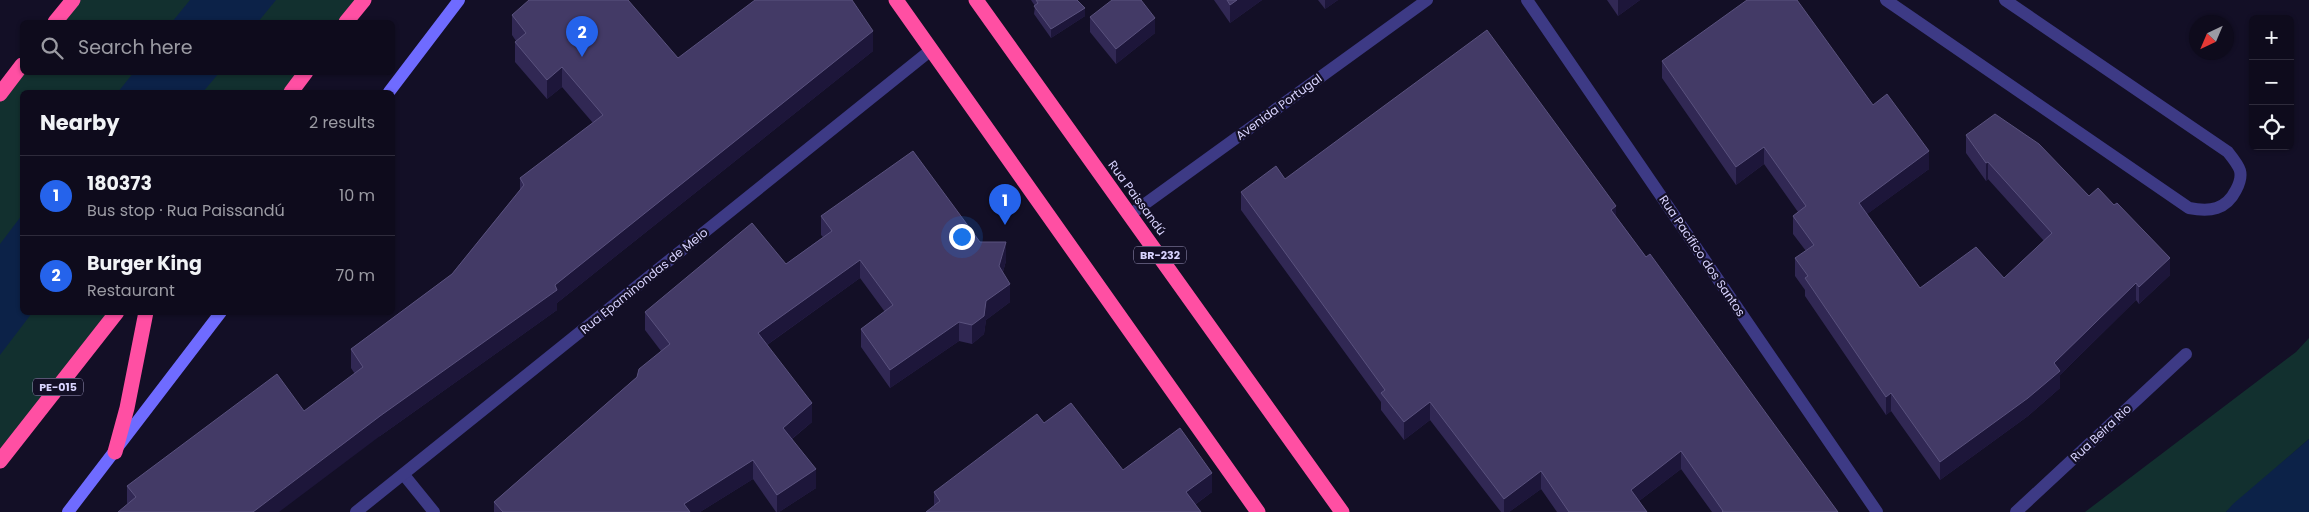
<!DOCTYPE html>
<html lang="en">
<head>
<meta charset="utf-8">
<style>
	body { margin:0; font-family:Poppins,sans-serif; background:#171425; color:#f1f3f6 }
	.controls { position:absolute; right:15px; top:15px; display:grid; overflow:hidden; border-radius:8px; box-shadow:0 1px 4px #0004 }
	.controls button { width:45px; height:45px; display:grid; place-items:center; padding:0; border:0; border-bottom:1px solid #2e2b3b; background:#0e0b1c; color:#f1f3f6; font:25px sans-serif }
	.compass { position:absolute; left:2189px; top:15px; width:45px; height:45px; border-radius:50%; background:#0e0b1c; box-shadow:0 1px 4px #0004; rotate:224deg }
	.you { position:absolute; left:961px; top:236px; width:18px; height:18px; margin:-12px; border:4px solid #fff; border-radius:50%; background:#1a73e8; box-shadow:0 0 0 8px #1a73e833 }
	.badge { display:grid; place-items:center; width:32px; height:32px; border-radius:50%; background:#2563eb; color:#fff; font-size:16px; font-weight:700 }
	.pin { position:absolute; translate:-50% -41px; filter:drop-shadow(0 1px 2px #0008) }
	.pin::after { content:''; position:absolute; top:26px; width:18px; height:15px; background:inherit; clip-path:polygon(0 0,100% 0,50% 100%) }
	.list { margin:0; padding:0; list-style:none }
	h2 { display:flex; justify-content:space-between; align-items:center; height:65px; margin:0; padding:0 20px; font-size:21px }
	h2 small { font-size:16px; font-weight:400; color:#9b9ba3 }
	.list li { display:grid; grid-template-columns:32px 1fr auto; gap:15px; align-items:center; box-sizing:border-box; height:80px; padding:0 20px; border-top:1px solid #2e2b3b }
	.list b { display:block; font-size:19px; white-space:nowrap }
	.list p { margin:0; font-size:16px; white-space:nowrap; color:#9b9ba3 }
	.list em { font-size:16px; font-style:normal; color:#9b9ba3 }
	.icon { flex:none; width:28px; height:28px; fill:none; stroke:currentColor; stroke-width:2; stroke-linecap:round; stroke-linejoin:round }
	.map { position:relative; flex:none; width:2309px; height:512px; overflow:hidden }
	.search { position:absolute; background:#0e0b1c; box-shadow:0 1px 4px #0004; left:20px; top:20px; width:375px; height:55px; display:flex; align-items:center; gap:12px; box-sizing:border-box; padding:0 18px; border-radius:8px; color:#9b9ba3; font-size:19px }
	.panel { position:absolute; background:#0e0b1c; box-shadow:0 1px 4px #0004; left:20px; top:90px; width:375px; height:225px; border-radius:8px }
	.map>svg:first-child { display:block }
	.green { fill:#12302f }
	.water { fill:#0c2248 }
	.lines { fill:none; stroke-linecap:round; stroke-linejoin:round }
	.street { stroke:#3d3a85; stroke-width:12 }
	.secondary { stroke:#6f6bff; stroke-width:12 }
	.highway { stroke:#ff4fa3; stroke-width:15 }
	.wall { fill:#312854 }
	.shaded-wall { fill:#1d163a }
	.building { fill:#433a66; stroke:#5a527e }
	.labels { text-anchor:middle; stroke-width:4.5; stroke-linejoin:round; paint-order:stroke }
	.shield { fill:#130f26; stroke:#9e99be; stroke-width:1 }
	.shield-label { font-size:11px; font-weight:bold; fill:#d9d4ff }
	.street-label { font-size:12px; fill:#d9d4ff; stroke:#130f26 }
</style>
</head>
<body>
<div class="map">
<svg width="2309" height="512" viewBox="0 0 2309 512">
	<rect width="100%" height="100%" fill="#130f26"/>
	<g class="green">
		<path d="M73,0h291l-18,22h-291z"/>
		<path d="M22,72l284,1 -15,19h-269v220l95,1 -117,148v-367z"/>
		<path d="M2309,338v101l-83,73h-141l211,-160z"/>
	</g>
	<g class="water">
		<path d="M190,0h86l-18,22h-86z"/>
		<path d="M134,72h85v1l-16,19h-85z"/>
		<path d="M22,215v97l10,1 -32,42v-111z"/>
		<path d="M2309,439v73h-83l7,-8z"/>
	</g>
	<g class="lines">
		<g class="street">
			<path d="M1527,0l350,512"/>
			<path d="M1886,0l303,208c21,4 37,2 47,-18 9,-17 4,-23 -8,-38l-223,-152"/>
			<path d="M1131,214l296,-214"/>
			<path d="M404,475l30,37"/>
			<path d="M356,512l575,-462"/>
			<path d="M2016,512l170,-158"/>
		</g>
		<g class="secondary">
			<path d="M389,92l70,-92"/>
			<path d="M68,512l153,-200"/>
		</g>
		<g class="highway">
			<path d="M896,0l362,512"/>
			<path d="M976,0l366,512"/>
			<path d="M55,22l18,-22"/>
			<path d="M346,22l18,-22"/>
			<path d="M291,92l15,-20"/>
			<path d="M0,94l22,-29"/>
			<path d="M115,452l12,-44 19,-96"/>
			<path d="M0,461l117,-149"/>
		</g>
	</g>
	<g class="wall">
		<path d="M1031,0h46l8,16 -34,22 -17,-24 1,-8z"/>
		<path d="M1214,0h48l-32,23z"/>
		<path d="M1318,0h20l-13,9z"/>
		<path d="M1607,0h33l-22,16z"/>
		<path d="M512,15l166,43 195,-7 -316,252v7l-177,126 -253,68v-18l177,-75 51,-37 -4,-6v-19l101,-75 68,-84v-12l73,-55 -31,-36 -15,12 -32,-37v-20l1,-1 -4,-6z"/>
		<path d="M1090,17l65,16 -39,31 -26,-32z"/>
		<path d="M1662,61l211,44 56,64 -62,45 53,74 84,-10 40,-37 -56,-62 -2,2 -20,-28v-18l123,61 81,79 -31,29 -3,-4 -76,75v13l-32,28 -88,64 -49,-69 -5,4 -81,-119v-6l-10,-14v-18l11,-7 -13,-17v-18l5,-4 -34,-48 -28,21 -74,-107z"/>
		<path d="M1285,179l331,37 30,41 192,255h-126l-31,-43 -42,32 8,11h-90l-16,-23 -32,23h-8l-71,-92 -26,20 -23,-30v-8l-140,-192v-18z"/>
		<path d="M821,216l159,26 26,19 -3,11 7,30 -24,18 -2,14 -12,10 -13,-3 -69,47 -29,-41v-18l24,-17 -25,-34 -93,67 45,77 -20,17 24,49 -37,24h-3l-23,-33 -53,33h-206v-10l143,-125 24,-26 -16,-21v-18l141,-48 37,-27 -2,-2z"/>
		<path d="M1044,423l79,47 89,22 -16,12 -262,2v-14z"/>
	</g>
	<g class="shaded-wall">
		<path d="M1237,0h25l-32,23v-18z"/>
		<path d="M1325,0h13l-13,9z"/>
		<path d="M1618,0h22l-22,16z"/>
		<path d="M1085,8v8l-34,22v-9z"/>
		<path d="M1155,18v15l-39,31v-15z"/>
		<path d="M873,31v20l-316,252v7l-177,126 -101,76h-26l302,-227z"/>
		<path d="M562,67v20l-15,12v-19z"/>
		<path d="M1764,147v17l-28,21v-18z"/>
		<path d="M1929,151v18l-70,51v-17z"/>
		<path d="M1988,162v17l-2,2v-18z"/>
		<path d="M1616,206v18l-5,-14z"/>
		<path d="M1006,242v19l-7,24v-19z"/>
		<path d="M2170,258v17l-31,29v-17z"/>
		<path d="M860,260v18l-102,73v-18z"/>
		<path d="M2136,283v17l-76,75v13l-32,28 -88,64v-18l114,-99z"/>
		<path d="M1010,284v18l-24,18 -2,14 -12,10v-19l14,-24z"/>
		<path d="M959,322v19l-69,47v-18z"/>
		<path d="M1891,393v18l-5,4v-18z"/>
		<path d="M1430,402v18l-26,20v-18z"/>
		<path d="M812,403v19l-29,24v-18z"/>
		<path d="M1681,451v18l-50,38v-17z"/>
		<path d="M753,460v19l-53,33h-16v-8z"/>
		<path d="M816,469v19l-37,24h-2v-17z"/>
		<path d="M1541,471v18l-32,23h-5v-13z"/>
		<path d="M1212,473v19l-26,19v-19z"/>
	</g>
	<g class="building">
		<path d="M529,0h99l50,58 77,-58h97l21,31 -318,254 2,5 -177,126 -127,96h-135l18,-15 -9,-11 150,-112 27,37 59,-44 -12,-18 101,-75 72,-89 -4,-7 83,-63 -41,-48 -15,13 -32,-38 11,-9 -14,-18z"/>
		<path d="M1036,0h41l8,8 -34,21 -17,-23 4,-3z"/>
		<path d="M1112,0h29l14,18 -39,31 -26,-32z"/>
		<path d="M1227,0h10l-7,5z"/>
		<path d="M1747,0h50l76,105 14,-11 42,57 -70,52 61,85 56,-41 28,31 48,-45 -64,-71 -2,1 -20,-28 29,-21 44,30 50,52 9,-8 16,17 3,-2 53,55 -31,29 -3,-4 -82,80 6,8 -32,27 -88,64 -49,-69 -5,4 -81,-119 3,-2 -13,-18 19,-13 -21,-29 13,-10 -42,-59 -28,20 -74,-106z"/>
		<path d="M1487,30l129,176 -5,4 35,47 4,-3 188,258h-116l1,-1 -42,-60 -50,39 16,22h-78l-28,-41 -37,28 -74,-97 -26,20 -23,-29 4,-3 -144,-198 35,-26 9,13z"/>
		<path d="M913,151l67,91h26l-7,24 11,18 -24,17 -2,15 -12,9 -13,-3 -69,48 -29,-41 32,-24 -33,-45 -102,73 54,70 -29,25 33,41 -39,26 -24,-35 -69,44 6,8h-187l-9,-10 143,-125 2,-8 31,-25 -25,-32 107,-89 34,41 46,-33 -11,-15z"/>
		<path d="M1071,403l52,67 57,-42 32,45 -26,19 15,20h-275l14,-11 -6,-9 103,-78 7,9z"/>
	</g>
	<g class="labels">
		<g class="shield">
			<rect x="1134" y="246.5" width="52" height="17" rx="4"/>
			<rect x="33" y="378.5" width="50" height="17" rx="4"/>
		</g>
		<g class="shield-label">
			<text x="1160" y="259">BR-232</text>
			<text x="58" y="391">PE-015</text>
		</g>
		<g class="street-label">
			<text transform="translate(1279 107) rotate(-36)" y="4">Avenida Portugal</text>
			<text transform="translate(1137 198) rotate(54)" y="4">Rua Paissandú</text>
			<text transform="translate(1702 256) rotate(56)" y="4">Rua Pacífico dos Santos</text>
			<text transform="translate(644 281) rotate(-39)" y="4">Rua Epaminondas de Melo</text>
			<text transform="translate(2101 433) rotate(-43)" y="4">Rua Beira Rio</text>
		</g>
	</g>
</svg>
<div class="controls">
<button>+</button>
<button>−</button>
<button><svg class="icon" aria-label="locate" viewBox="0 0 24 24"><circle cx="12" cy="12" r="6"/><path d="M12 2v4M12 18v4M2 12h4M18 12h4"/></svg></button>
</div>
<svg class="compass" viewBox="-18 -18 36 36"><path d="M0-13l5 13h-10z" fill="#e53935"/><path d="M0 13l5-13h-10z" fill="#9b9ba3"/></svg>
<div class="you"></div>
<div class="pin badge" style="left:1005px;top:225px">1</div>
<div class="pin badge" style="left:582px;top:57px">2</div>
<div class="search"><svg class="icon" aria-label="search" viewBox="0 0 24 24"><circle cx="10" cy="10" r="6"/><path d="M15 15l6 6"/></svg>Search here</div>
<section class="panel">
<h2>Nearby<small>2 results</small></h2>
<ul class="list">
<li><span class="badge">1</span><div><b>180373</b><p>Bus stop · Rua Paissandú</p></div><em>10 m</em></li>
<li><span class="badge">2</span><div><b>Burger King</b><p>Restaurant</p></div><em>70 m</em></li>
</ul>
</section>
</div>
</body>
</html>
